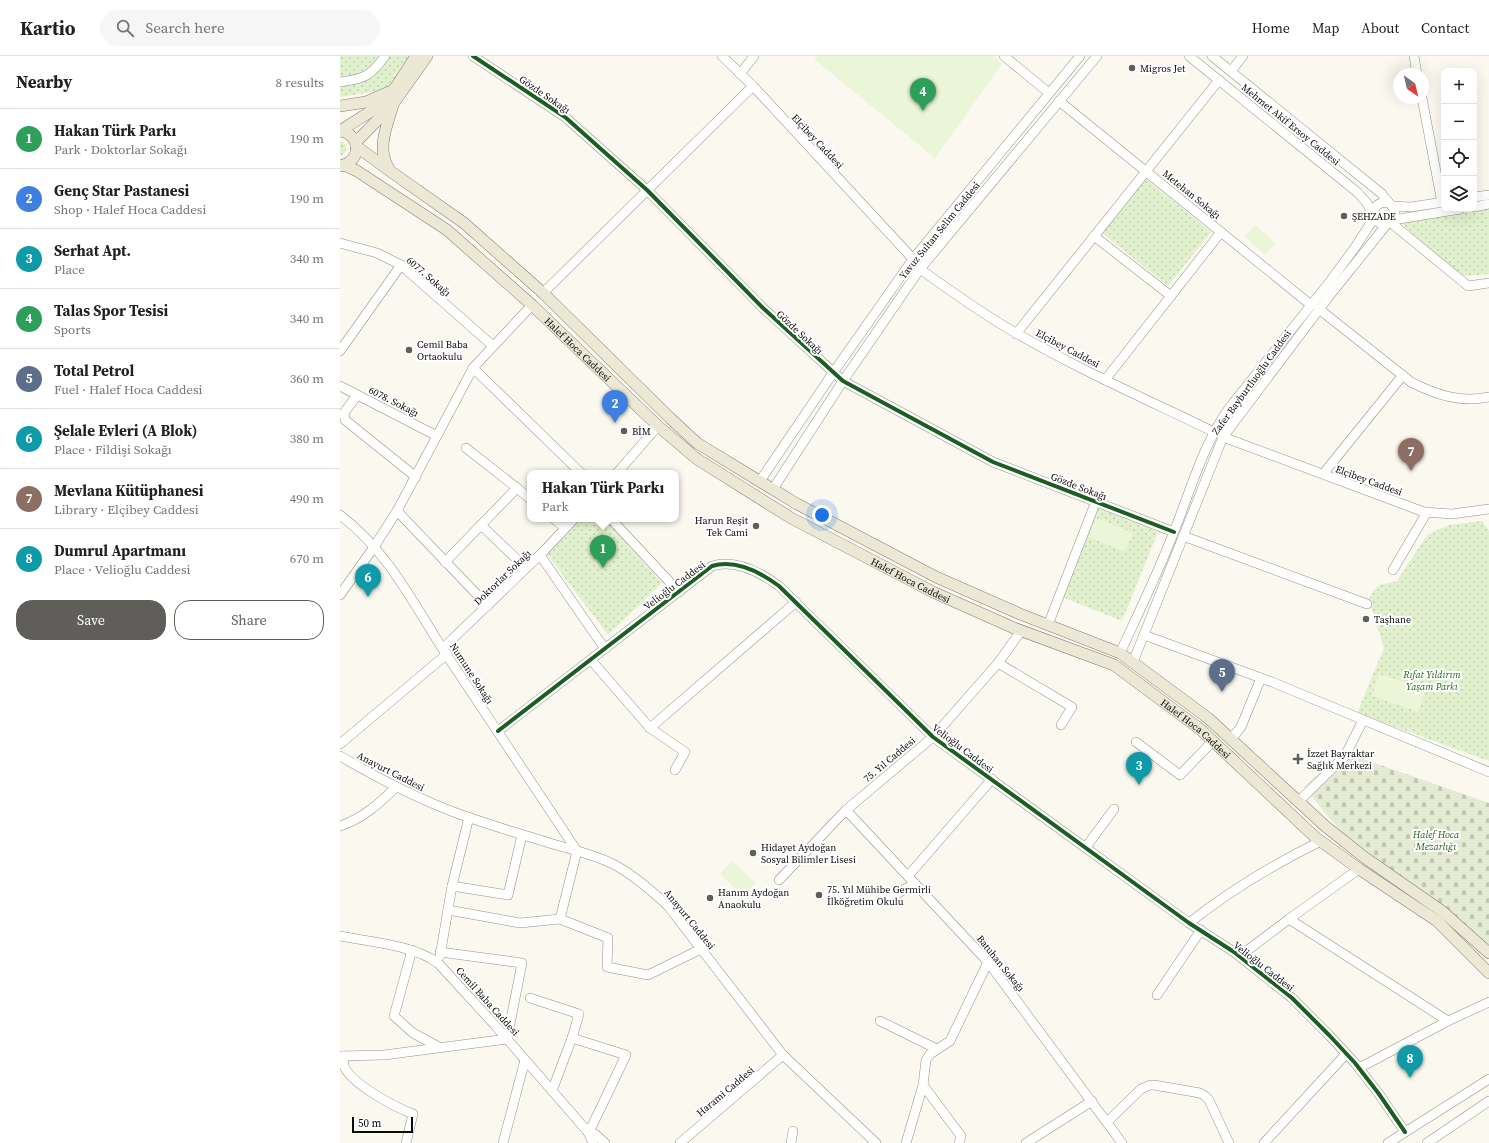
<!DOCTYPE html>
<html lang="en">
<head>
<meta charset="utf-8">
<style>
	body { margin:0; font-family:"Source Serif 4",serif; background:#f6f6f6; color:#202124 }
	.controls { position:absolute; right:12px; top:12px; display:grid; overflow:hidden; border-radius:8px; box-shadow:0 4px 16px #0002 }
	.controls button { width:36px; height:36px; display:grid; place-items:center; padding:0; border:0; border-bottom:1px solid #e0e0e0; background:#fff; color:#202124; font:20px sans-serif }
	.compass { position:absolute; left:1053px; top:12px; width:36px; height:36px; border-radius:50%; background:#fff; box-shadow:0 4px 16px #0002; rotate:146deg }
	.scale { position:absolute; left:12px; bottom:10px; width:61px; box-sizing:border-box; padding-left:4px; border:2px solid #0b0b0b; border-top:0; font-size:11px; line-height:14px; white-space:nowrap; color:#0b0b0b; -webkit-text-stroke:3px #fff; paint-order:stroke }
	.you { position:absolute; left:482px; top:459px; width:14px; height:14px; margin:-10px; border:3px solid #fff; border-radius:50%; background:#1a73e8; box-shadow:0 0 0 6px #1a73e833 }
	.badge { display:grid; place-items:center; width:26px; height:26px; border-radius:50%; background:#5f5e5b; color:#fff; font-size:13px; font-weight:700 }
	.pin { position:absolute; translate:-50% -33px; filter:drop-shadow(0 1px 2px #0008) }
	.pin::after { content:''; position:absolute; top:21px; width:14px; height:12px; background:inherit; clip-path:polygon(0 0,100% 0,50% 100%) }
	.popup { position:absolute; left:187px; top:414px; width:152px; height:52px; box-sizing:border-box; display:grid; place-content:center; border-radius:8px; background:#fff; filter:drop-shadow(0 1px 3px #0005); font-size:13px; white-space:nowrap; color:#757577 }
	.popup b { font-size:15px; color:#202124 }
	.popup::after { content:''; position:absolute; left:50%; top:100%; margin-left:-8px; border:8px solid transparent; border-top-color:#fff }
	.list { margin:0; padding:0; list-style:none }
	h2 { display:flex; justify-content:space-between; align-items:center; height:52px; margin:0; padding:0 16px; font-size:17px }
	h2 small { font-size:13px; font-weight:400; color:#757577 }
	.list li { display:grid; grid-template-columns:26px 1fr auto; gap:12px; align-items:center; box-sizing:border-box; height:60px; padding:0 16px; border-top:1px solid #e0e0e0 }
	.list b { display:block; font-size:15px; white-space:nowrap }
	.list p { margin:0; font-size:13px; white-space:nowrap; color:#757577 }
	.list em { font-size:13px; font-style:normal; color:#757577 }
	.actions { display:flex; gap:8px; padding:12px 16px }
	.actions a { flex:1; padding:9px 0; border:1px solid #5f5e5b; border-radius:16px; text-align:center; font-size:14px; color:#5f5e5b }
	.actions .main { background:#5f5e5b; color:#fff }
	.icon { flex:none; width:22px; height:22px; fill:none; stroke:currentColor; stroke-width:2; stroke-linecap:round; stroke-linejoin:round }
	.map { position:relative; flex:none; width:1149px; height:1087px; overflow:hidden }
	header { display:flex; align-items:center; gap:24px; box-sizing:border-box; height:56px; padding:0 20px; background:#fff; border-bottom:1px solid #e0e0e0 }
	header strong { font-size:19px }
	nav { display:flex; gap:22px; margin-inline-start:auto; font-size:14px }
	.search { width:280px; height:36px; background:#f6f6f6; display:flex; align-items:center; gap:10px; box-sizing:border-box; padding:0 14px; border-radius:22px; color:#757577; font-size:15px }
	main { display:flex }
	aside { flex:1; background:#fff }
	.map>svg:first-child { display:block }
	.green { fill:url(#green-dots) }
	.cemetery { fill:url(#cemetery-stones) }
	.pitch { fill:#ebf5d7 }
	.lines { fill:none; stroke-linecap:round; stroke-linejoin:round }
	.minor-casing { stroke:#93928e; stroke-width:10 }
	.major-casing { stroke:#807f7b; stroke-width:12 }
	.minor { stroke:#fefefd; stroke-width:9 }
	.major { stroke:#ece8d6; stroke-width:11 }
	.cycleway-casing { stroke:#fff; stroke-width:6 }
	.cycleway { stroke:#1b5e20; stroke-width:4 }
	.poi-dot { fill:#5f5e5b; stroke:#fff; stroke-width:1.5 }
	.labels { text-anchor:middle; stroke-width:4; stroke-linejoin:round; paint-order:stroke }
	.poi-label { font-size:10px; fill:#0b0b0b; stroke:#fff; text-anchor:start }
	.street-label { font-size:10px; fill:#0b0b0b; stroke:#fff }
	.park-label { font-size:10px; font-style:italic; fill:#246619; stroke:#fff }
</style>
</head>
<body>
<header>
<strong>Kartio</strong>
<div class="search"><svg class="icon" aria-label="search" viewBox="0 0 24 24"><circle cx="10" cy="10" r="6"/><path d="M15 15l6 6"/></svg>Search here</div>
<nav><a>Home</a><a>Map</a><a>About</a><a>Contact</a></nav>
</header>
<main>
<aside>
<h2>Nearby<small>8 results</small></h2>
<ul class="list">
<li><span class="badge" style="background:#2e9e5b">1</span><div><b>Hakan Türk Parkı</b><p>Park · Doktorlar Sokağı</p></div><em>190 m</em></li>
<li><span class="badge" style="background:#3f7fe0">2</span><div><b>Genç Star Pastanesi</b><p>Shop · Halef Hoca Caddesi</p></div><em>190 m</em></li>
<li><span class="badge" style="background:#0f9aa8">3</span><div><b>Serhat Apt.</b><p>Place</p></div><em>340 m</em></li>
<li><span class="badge" style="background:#2e9e5b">4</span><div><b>Talas Spor Tesisi</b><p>Sports</p></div><em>340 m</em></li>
<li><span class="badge" style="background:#5c6f8a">5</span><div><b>Total Petrol</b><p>Fuel · Halef Hoca Caddesi</p></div><em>360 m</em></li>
<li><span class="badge" style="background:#0f9aa8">6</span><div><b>Şelale Evleri (A Blok)</b><p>Place · Fildişi Sokağı</p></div><em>380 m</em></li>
<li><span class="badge" style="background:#8d6e63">7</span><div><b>Mevlana Kütüphanesi</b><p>Library · Elçibey Caddesi</p></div><em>490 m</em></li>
<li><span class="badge" style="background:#0f9aa8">8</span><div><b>Dumrul Apartmanı</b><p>Place · Velioğlu Caddesi</p></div><em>670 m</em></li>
</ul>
<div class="actions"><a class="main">Save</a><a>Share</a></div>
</aside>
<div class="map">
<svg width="1149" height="1087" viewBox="0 0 1149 1087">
	<defs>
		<pattern id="green-dots" width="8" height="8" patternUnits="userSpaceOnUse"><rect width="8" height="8" fill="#e1f1cd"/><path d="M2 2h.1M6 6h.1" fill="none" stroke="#c0cdaf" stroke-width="1.8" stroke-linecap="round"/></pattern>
		<pattern id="cemetery-stones" width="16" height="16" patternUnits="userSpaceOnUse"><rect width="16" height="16" fill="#e4ebd2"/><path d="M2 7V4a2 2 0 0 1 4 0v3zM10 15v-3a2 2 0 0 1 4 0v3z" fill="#c2c8b3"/></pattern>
	</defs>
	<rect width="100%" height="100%" fill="#faf8ef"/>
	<g class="green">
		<path d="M0,0h81l-25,28 -23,8 -33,5z"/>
		<path d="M0,85c6,1 8,7 5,12l-5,3z"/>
		<path d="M806,123l65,53 -43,54 -66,-53z"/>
		<path d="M1149,151v67l-24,2 -16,-10 -49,-44z"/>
		<path d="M758,452l60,24 -36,89 -60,-24z"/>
		<path d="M242,463h23l57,64 -54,52 -61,-81z"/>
		<path d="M1142,465l7,10v230l-132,-48 27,-65 -15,-48 3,-8 7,-7 18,-4 30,-46 22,-10z"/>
	</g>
	<path class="cemetery" d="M1003,696l146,51v142l-146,-112 -12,-13 -27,-33z"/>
	<g class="pitch">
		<path d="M477,0h176l9,8 -67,94 -121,-99z"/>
		<path d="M915,169l20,18 -10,12 -20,-18z"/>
		<path d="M756,462l37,15 -8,19 -37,-15z"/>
		<path d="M1039,618l47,15 -8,23 -46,-16z"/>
		<path d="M392,805l24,22 -13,13 -23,-22z"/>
	</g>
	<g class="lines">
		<defs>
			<g id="minor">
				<path d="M133,0l92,61 82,73 116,118 80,73 150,81 181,70"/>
				<path d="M382,0l31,30 160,173"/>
				<path d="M664,0l45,37"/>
				<path d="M849,0l168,136 10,11 6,11"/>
				<path d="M872,0l170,138c3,5 9,10 12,15 6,14 -16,23 -21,5 1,-8 7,-13 15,-11"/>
				<path d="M1074,0l3,18"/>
				<path d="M891,15l12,-15"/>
				<path d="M400,18l14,-18"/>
				<path d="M0,26c24,-3 31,-6 45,-26"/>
				<path d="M1082,42l20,105"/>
				<path d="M719,45l252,204"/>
				<path d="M1134,141l15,-2"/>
				<path d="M1052,150l19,1 33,-5"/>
				<path d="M1134,151l15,-3"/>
				<path d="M1053,164l67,-11"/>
				<path d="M1050,166l78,64 21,-3"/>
				<path d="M754,180l77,60"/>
				<path d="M0,187l37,10 24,12 92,81"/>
				<path d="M580,213c31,22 62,45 96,64 64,37 132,67 198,99"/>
				<path d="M203,237l210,-207"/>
				<path d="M979,253l92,73c25,13 50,21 78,15"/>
				<path d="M676,278l203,-254"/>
				<path d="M0,295l61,-86"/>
				<path d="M133,312l108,105"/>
				<path d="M765,324l116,-148"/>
				<path d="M0,330l97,50"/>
				<path d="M17,339l-13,18 1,7 71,57"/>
				<path d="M883,381l201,75 28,2 37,-5"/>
				<path d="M126,392l51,40"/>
				<path d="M277,417l41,-47"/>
				<path d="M983,418l80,-99"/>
				<path d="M420,425l73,-108 80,-114 167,-203"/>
				<path d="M433,433l70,-108 77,-112 177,-213"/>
				<path d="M57,455l91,95"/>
				<path d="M0,459c48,36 74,90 106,139 44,66 87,131 131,197l-17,68"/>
				<path d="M214,463l11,9"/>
				<path d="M271,463l68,73"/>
				<path d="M141,469l45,43"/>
				<path d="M843,480l184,68"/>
				<path d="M200,499l65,94"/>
				<path d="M105,506l72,-74 13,11"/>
				<path d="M1053,514l34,-58"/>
				<path d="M0,539l34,-48 23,-36 76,-143 59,-63"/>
				<path d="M708,569l48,-124"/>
				<path d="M804,579l128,47 217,90"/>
				<path d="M103,592l97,-93 34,-36"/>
				<path d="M780,597c19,-41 39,-82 55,-124 16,-40 29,-87 55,-122l101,-127 25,-34 18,-28"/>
				<path d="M251,604l59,68 35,24 -10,18"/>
				<path d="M793,606l90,-225 107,-142 57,-71"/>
				<path d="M658,607l74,44 -11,18"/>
				<path d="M310,672l146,-126"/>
				<path d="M158,675l214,-165c24,-7 48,6 67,20l154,151 256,186 45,29 58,46 37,37 26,28 24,31 26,38"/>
				<path d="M891,683l10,-12 20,-49"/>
				<path d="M796,686l44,33 33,-34"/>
				<path d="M0,688l107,-90"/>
				<path d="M0,700c36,21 72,40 111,55 34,13 70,23 105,34 19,5 39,10 57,19 21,11 38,26 55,42l115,149 93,88"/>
				<path d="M958,746l47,-46 18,-36"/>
				<path d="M506,754l142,152 134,181"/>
				<path d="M0,770c22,-7 40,-23 56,-39"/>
				<path d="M746,791l28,-38"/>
				<path d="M568,820l84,-97"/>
				<path d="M439,824l67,-70 87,-73 65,-74 23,-32"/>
				<path d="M112,830l56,9 14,-60"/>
				<path d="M545,845l30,-18"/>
				<path d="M108,854l72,13 40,-4 48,19 -1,29 41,8 53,-26"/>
				<path d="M949,863l159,102"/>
				<path d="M849,867c42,-33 85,-59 132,-82"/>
				<path d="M0,880c31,6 73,9 98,27l55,60 95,109 5,11"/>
				<path d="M72,894l-18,66 19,17 26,14"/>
				<path d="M100,900l12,-70 17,-69"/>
				<path d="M900,900l49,-37 70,-50"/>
				<path d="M817,939l44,-65"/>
				<path d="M190,942l49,16 -7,24"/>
				<path d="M540,965l57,28"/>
				<path d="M0,1000l44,-1 123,-16 15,-76 -82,-11"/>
				<path d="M4,1000c0,3 -1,7 0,10 7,18 51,41 69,48l-7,29"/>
				<path d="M1019,1012l89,-47 41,-19"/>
				<path d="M583,1029l38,51 -2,7"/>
				<path d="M212,1035l20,-53 54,17 -34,71 -5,5"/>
				<path d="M767,1066l34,-33 9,-4h4l46,8 5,3 4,4 20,43"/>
				<path d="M248,1076l7,2 10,9"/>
				<path d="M163,1087l22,-83"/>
				<path d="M340,1087l103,-88"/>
				<path d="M451,1087l2,-12"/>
				<path d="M566,1087l17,-58 3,-25 4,-6 20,-13 38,-79"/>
				<path d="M686,1087l66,-42"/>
				<path d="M924,1087l82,-89"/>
				<path d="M1048,1087l101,-64"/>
				<path d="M1087,1087l62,-42"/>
			</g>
			<g id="major">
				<path d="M0,50l26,-4 23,-10"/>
				<path d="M0,75l39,-25 17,-19 20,-31"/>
				<path d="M0,75c22,3 22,31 0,35"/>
				<path d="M16,86l37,-38 34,-48"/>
				<path d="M16,90l34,25 74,52 79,70 128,126 26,24 100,61 139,73 84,37 100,39 88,65 117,108 39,31 79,55 46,41"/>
				<path id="s1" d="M4,109l13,6 90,59 85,75 126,121 39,33 94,59 142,74 81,36 100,37 86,64 115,108 44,32 78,52 52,52"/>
				<path d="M49,113c-13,-20 -2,-43 4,-64"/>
			</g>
		</defs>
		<use href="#minor" class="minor-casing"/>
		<use href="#major" class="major-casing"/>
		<use href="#minor" class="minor"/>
		<use href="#major" class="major"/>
		<defs>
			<g id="cycleway">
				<path d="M133,0l92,61 82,73 116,118 80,73 150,81 181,70"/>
				<path d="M158,675l214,-165c24,-7 48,6 67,20l154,151 256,186 45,29 58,46 37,37 26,28 24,31 26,38"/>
			</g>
		</defs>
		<use href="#cycleway" class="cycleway-casing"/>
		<use href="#cycleway" class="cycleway"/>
	</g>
	<g class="poi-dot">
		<circle cx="792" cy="12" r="4"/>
		<circle cx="1004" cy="160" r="4"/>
		<circle cx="69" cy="294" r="4"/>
		<circle cx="284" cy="375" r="4"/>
		<circle cx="416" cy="470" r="4"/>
		<circle cx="1026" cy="563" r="4"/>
		<path d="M956 697h4v4h4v4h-4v4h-4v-4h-4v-4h4z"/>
		<circle cx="413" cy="797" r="4"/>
		<circle cx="479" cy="839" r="4"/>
		<circle cx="370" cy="842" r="4"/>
	</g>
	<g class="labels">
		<g class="poi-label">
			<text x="800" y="16">Migros Jet</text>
			<text x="1012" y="164">ŞEHZADE</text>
			<text x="77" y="292">Cemil Baba<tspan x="77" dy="12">Ortaokulu</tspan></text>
			<text x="292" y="379">BİM</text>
			<text x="408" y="468" text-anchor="end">Harun Reşit<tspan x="408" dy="12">Tek Cami</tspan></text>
			<text x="1034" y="567">Taşhane</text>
			<text x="967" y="701">İzzet Bayraktar<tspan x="967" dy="12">Sağlık Merkezi</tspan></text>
			<text x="421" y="795">Hidayet Aydoğan<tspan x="421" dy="12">Sosyal Bilimler Lisesi</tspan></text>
			<text x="487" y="837">75. Yıl Mühibe Germirli<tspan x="487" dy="12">İlköğretim Okulu</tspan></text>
			<text x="378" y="840">Hanım Aydoğan<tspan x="378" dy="12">Anaokulu</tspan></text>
		</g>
		<g class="street-label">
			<text transform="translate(205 38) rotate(34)" y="4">Gözde Sokağı</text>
			<text transform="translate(951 68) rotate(39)" y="4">Mehmet Akif Ersoy Caddesi</text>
			<text transform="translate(478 85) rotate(47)" y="4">Elçibey Caddesi</text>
			<text transform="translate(852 138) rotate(39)" y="4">Metehan Sokağı</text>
			<text transform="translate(599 174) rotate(-51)" y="4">Yavuz Sultan Selim Caddesi</text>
			<text transform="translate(89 220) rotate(41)" y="4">6077. Sokağı</text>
			<text transform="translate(460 276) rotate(43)" y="4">Gözde Sokağı</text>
			<text transform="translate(728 292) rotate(28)" y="4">Elçibey Caddesi</text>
			<text dy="4" stroke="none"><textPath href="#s1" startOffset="299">Halef Hoca Caddesi</textPath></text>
			<text transform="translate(911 326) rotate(-54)" y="4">Zafer Bayburtluoğlu Caddesi</text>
			<text transform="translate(54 345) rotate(27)" y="4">6078. Sokağı</text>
			<text transform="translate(1029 424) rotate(20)" y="4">Elçibey Caddesi</text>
			<text transform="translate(739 430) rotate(21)" y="4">Gözde Sokağı</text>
			<text transform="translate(162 521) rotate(-44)" y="4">Doktorlar Sokağı</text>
			<text dy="4" stroke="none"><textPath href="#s1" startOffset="707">Halef Hoca Caddesi</textPath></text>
			<text transform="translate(334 529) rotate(-37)" y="4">Velioğlu Caddesi</text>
			<text transform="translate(132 617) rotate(57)" y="4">Numune Sokağı</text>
			<text dy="4" stroke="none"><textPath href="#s1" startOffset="1031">Halef Hoca Caddesi</textPath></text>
			<text transform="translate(623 692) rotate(37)" y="4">Velioğlu Caddesi</text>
			<text transform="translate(549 703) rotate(-40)" y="4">75. Yıl Caddesi</text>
			<text transform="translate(51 715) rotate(27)" y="4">Anayurt Caddesi</text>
			<text transform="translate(350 863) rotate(51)" y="4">Anayurt Caddesi</text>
			<text transform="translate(661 907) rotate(51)" y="4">Batuhan Sokağı</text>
			<text transform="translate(924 910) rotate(38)" y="4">Velioğlu Caddesi</text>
			<text transform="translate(148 945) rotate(48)" y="4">Cemil Baba Caddesi</text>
			<text transform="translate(385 1035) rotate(-40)" y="4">Harami Caddesi</text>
		</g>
		<g class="park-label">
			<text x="1092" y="622">Rıfat Yıldırım<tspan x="1092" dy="12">Yaşam Parkı</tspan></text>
			<text x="1096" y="782">Halef Hoca<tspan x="1096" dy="12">Mezarlığı</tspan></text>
		</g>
	</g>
</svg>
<div class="controls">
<button>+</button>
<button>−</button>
<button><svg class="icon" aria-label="locate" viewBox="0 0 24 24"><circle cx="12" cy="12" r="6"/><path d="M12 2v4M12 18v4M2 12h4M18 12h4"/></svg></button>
<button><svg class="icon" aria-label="layers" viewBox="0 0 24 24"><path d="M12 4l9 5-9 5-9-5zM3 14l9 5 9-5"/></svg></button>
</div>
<svg class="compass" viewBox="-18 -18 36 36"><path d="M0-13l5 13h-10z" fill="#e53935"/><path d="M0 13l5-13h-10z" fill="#757577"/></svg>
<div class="scale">50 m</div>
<div class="you"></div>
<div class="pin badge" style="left:263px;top:512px;background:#2e9e5b">1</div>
<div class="popup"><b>Hakan Türk Parkı</b>Park</div>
<div class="pin badge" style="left:275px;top:367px;background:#3f7fe0">2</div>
<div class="pin badge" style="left:799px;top:729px;background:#0f9aa8">3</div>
<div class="pin badge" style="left:583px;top:55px;background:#2e9e5b">4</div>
<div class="pin badge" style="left:882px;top:636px;background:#5c6f8a">5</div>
<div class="pin badge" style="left:28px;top:541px;background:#0f9aa8">6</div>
<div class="pin badge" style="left:1071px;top:415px;background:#8d6e63">7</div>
<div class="pin badge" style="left:1070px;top:1022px;background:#0f9aa8">8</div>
</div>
</main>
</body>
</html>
